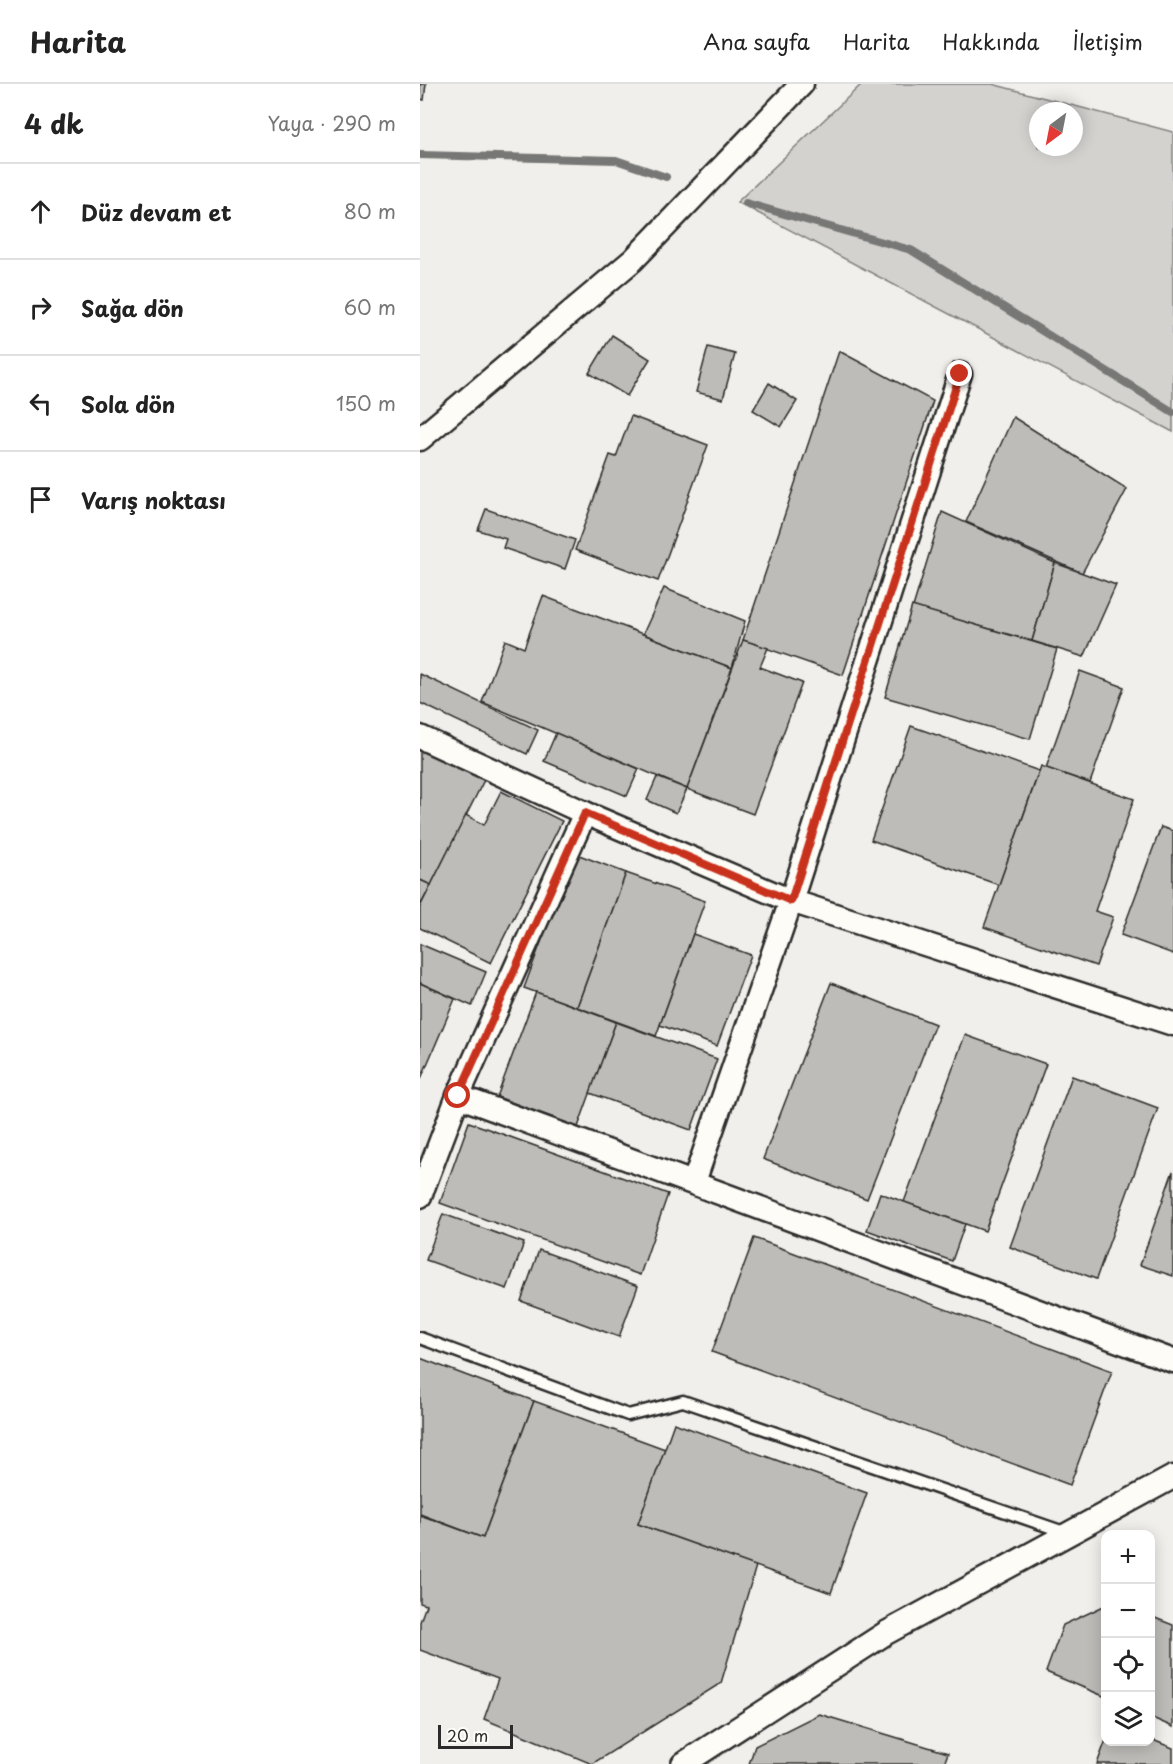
<!DOCTYPE html>
<html lang="tr">
<head>
<meta charset="utf-8">
<style>
	body { margin:0; font-family:"Playpen Sans",sans-serif; background:#f6f6f6; color:#222 }
	.controls { position:absolute; right:18px; bottom:18px; display:grid; overflow:hidden; border-radius:12px; box-shadow:0 3px 15px #0003 }
	.controls button { width:54px; height:54px; display:grid; place-items:center; padding:0; border:0; border-bottom:2px solid #e0e0e0; background:#fff; color:#222; font:30px sans-serif }
	.compass { position:absolute; left:609px; top:18px; width:54px; height:54px; border-radius:50%; background:#fff; box-shadow:0 3px 15px #0003; rotate:212deg }
	.scale { position:absolute; left:18px; bottom:15px; width:75px; box-sizing:border-box; padding-left:6px; border:3px solid #2b2b2b; border-top:0; font-size:16px; line-height:21px; white-space:nowrap; color:#2b2b2b; -webkit-text-stroke:4px #fdfcf7; paint-order:stroke }
	.stop { position:absolute; width:18px; height:18px; margin:-14px; border:4px solid #c8321e; border-radius:50%; background:#fff }
	.stop.end { background:#c8321e; border-color:#fff; box-shadow:0 2px 6px #0008 }
	.list { margin:0; padding:0; list-style:none }
	h2 { display:flex; justify-content:space-between; align-items:center; height:78px; margin:0; padding:0 24px; font-size:26px }
	h2 small { font-size:20px; font-weight:400; color:#767676 }
	.list li { display:grid; grid-template-columns:39px 1fr auto; gap:18px; align-items:center; box-sizing:border-box; height:96px; padding:0 24px; border-top:2px solid #e0e0e0 }
	.list b { display:block; font-size:22px; white-space:nowrap }
	.list em { font-size:20px; font-style:normal; color:#767676 }
	.icon { flex:none; width:33px; height:33px; fill:none; stroke:currentColor; stroke-width:2; stroke-linecap:round; stroke-linejoin:round }
	.map { position:relative; flex:none; width:753px; height:1680px; overflow:hidden }
	header { display:flex; align-items:center; gap:36px; box-sizing:border-box; height:84px; padding:0 30px; background:#fff; border-bottom:2px solid #e0e0e0 }
	header strong { font-size:28px }
	nav { display:flex; gap:33px; margin-inline-start:auto; font-size:21px }
	main { display:flex }
	aside { flex:1; background:#fff }
	.map>svg:first-child { display:block }
	.green { fill:#d3d2cf; stroke:#7f7e7d; stroke-width:1.5; fill-rule:evenodd }
	.lines { fill:none; stroke-linecap:round; stroke-linejoin:round }
	.stream { stroke:#777775; stroke-width:8 }
	.building { fill:#bdbcb8; stroke:#2b2b2b; stroke-width:1.5 }
	.service-casing { stroke:#2b2b2b; stroke-width:15 }
	.minor-casing { stroke:#2b2b2b; stroke-width:27 }
	.service { stroke:#fdfcf7; stroke-width:10 }
	.minor { stroke:#fdfcf7; stroke-width:22 }
	.route { stroke:#c8321e; stroke-width:8 }
</style>
</head>
<body>
<header>
<strong>Harita</strong>
<nav><a>Ana sayfa</a><a>Harita</a><a>Hakkında</a><a>İletişim</a></nav>
</header>
<main>
<aside>
<h2>4 dk<small>Yaya · 290 m</small></h2>
<ul class="list">
<li><svg class="icon" aria-label="ahead" viewBox="0 0 24 24"><path d="M12 20V5M6 11l6-6 6 6"/></svg><div><b>Düz devam et</b></div><em>80 m</em></li>
<li><svg class="icon" aria-label="right" viewBox="0 0 24 24"><path d="M7 20v-9h11M14 6l5 5-5 5"/></svg><div><b>Sağa dön</b></div><em>60 m</em></li>
<li><svg class="icon" aria-label="left" viewBox="0 0 24 24"><path d="M17 20v-9H6M10 6l-5 5 5 5"/></svg><div><b>Sola dön</b></div><em>150 m</em></li>
<li><svg class="icon" aria-label="arrive" viewBox="0 0 24 24"><path d="M6 21V4h12l-3 4 3 4H6"/></svg><div><b>Varış noktası</b></div></li>
</ul>
</aside>
<div class="map">
<svg width="753" height="1680" viewBox="0 0 753 1680">
	<rect width="100%" height="100%" fill="#f0efeb"/>
	<filter id="ink" filterUnits="userSpaceOnUse"><feTurbulence type="fractalNoise" baseFrequency=".0167" numOctaves="2"/><feDisplacementMap in="SourceGraphic" scale="12" xChannelSelector="R" yChannelSelector="G"/><feConvolveMatrix kernelMatrix="1 2 1 2 8 2 1 2 1" color-interpolation-filters="sRGB"/></filter>
	<g filter="url(#ink)">
		<path class="green" d="M442,0h130l181,48v300l-436,-230zM618,27h36v36h-36z"/>
		<g class="lines">
			<g class="stream">
				<path d="M0,71l196,5 50,17"/>
				<path d="M326,119l165,47 262,162"/>
			</g>
		</g>
		<g class="building">
			<path d="M0,0h6l-2,16 -4,-1z"/>
			<path d="M192,251l38,24 -23,37 -38,-23z"/>
			<path d="M288,263l27,7 -12,45 -27,-7z"/>
			<path d="M419,267l94,50 -90,274 -100,-35z"/>
			<path d="M349,299l28,18 -16,26 -28,-17z"/>
			<path d="M211,332l77,29 -50,136 -83,-31 35,-95 6,2z"/>
			<path d="M593,333l114,72 -45,84 -116,-51z"/>
			<path d="M66,425l89,31 -10,29 -62,-21 3,-9 -28,-9z"/>
			<path d="M522,428l113,51 -23,78 -119,-34z"/>
			<path d="M635,479l61,22 -32,72 -52,-16z"/>
			<path d="M244,504l81,33 -13,47 -89,-34z"/>
			<path d="M123,512l189,72 -45,121 -205,-87 23,-62 19,8z"/>
			<path d="M492,522l145,43 -27,90 -145,-42z"/>
			<path d="M323,556l25,8 -8,19 42,16 -49,131 -66,-25z"/>
			<path d="M660,587l44,16 -34,96 -44,-15z"/>
			<path d="M0,590l118,56 -11,24 -107,-51z"/>
			<path d="M491,642l128,45 -40,114 -128,-45z"/>
			<path d="M136,649l83,36 -12,27 -83,-35z"/>
			<path d="M0,664l64,32 -53,105 -11,-5z"/>
			<path d="M621,682l93,33 -39,112 18,6 -17,49 -112,-39z"/>
			<path d="M237,693l30,12 -11,24 -29,-13z"/>
			<path d="M81,707l61,30 -71,142 -71,-35v-21l46,-92 18,10z"/>
			<path d="M741,743l12,4v123l-52,-19z"/>
			<path d="M154,769l52,20 -49,134 -53,-19z"/>
			<path d="M206,789l79,28 -49,135 -79,-29z"/>
			<path d="M0,796l11,5 -11,21z"/>
			<path d="M273,850l58,21 -34,91 -57,-21z"/>
			<path d="M0,860l66,28 -14,34 -52,-23z"/>
			<path d="M0,899l35,16 -35,82z"/>
			<path d="M411,899l104,41 -68,175 -104,-40z"/>
			<path d="M116,908l80,30 -38,105 -81,-30z"/>
			<path d="M196,938l101,37 -26,71 -101,-37z"/>
			<path d="M545,951l81,29 -61,167 -81,-29z"/>
			<path d="M652,992l86,32 -62,171 -86,-32z"/>
			<path d="M49,1038l199,72 -28,81 -200,-72z"/>
			<path d="M753,1087v105l-33,-11z"/>
			<path d="M460,1109l85,31 -13,37 -85,-31z"/>
			<path d="M23,1130l81,29 -17,46 -81,-29z"/>
			<path d="M334,1154l358,133 -42,114 -358,-133z"/>
			<path d="M119,1166l99,36 -19,51 -98,-36z"/>
			<path d="M0,1274l114,43 -51,137 -63,-24z"/>
			<path d="M114,1317l131,48 -27,75 118,42 -35,117 -129,81 -108,-45 14,-40 -78,-29v-28l6,-17 -6,-2v-88l63,23z"/>
			<path d="M254,1339l193,70 -36,100 -193,-69z"/>
			<path d="M686,1521v92l-60,-25 17,-47z"/>
			<path d="M730,1532l23,9v102l-23,-10z"/>
			<path d="M399,1630l129,39 -4,11h-195l6,-18z"/>
			<path d="M730,1655l23,9v16h-76l9,-24 44,2z"/>
		</g>
		<g class="lines">
			<defs>
				<path id="service" d="M0,1254l208,77 55,-14 384,132"/>
				<g id="minor">
					<path d="M0,355l213,-179 169,-176"/>
					<path d="M0,653l165,76 206,88 382,123"/>
					<path d="M38,1012l715,265"/>
					<path d="M274,1098l97,-281 169,-527"/>
					<path d="M0,1112l38,-100 127,-283"/>
					<path d="M263,1680l203,-131 287,-156"/>
				</g>
			</defs>
			<use href="#service" class="service-casing"/>
			<use href="#minor" class="minor-casing"/>
			<use href="#service" class="service"/>
			<use href="#minor" class="minor"/>
		</g>
	</g>
	<g class="lines" filter="url(#ink)">
		<path class="route" d="M38,1012l127,-283 206,88 169,-527"/>
	</g>
</svg>
<div class="controls">
<button>+</button>
<button>−</button>
<button><svg class="icon" aria-label="locate" viewBox="0 0 24 24"><circle cx="12" cy="12" r="6"/><path d="M12 2v4M12 18v4M2 12h4M18 12h4"/></svg></button>
<button><svg class="icon" aria-label="layers" viewBox="0 0 24 24"><path d="M12 4l9 5-9 5-9-5zM3 14l9 5 9-5"/></svg></button>
</div>
<svg class="compass" viewBox="-18 -18 36 36"><path d="M0-13l5 13h-10z" fill="#e53935"/><path d="M0 13l5-13h-10z" fill="#767676"/></svg>
<div class="scale">20 m</div>
<div class="stop" style="left:38px;top:1012px"></div>
<div class="stop end" style="left:540px;top:290px"></div>
</div>
</main>
</body>
</html>
